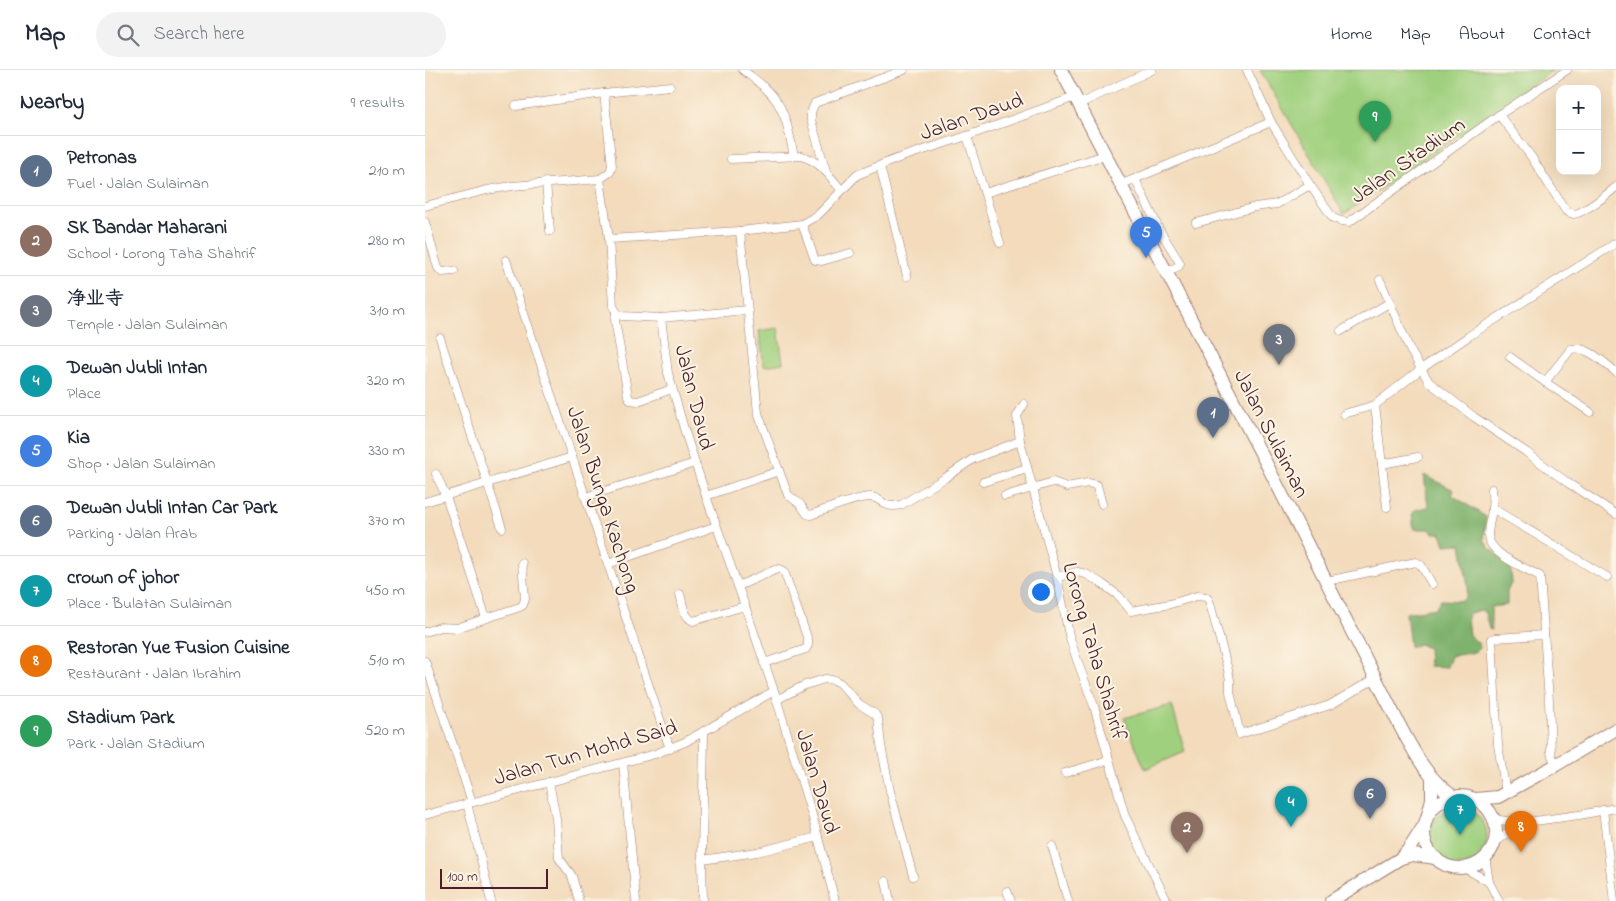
<!DOCTYPE html>
<html lang="en">
<head>
<meta charset="utf-8">
<style>
	body { margin:0; font-family:"Indie Flower","LXGW WenKai TC",sans-serif; background:#f2f2f3; color:#1f2937 }
	.controls { position:absolute; right:15px; top:15px; display:grid; overflow:hidden; border-radius:10px; box-shadow:0 5px 20px #0002 }
	.controls button { width:45px; height:45px; display:grid; place-items:center; padding:0; border:0; border-bottom:1px solid #e0e1e3; background:#fff; color:#1f2937; font:25px sans-serif }
	.scale { position:absolute; left:15px; bottom:12px; width:108px; box-sizing:border-box; padding-left:5px; border:2px solid #4a1f2b; border-top:0; font-size:14px; line-height:18px; white-space:nowrap; color:#4a1f2b; -webkit-text-stroke:4px #fcf5e5; paint-order:stroke }
	.you { position:absolute; left:615px; top:521px; width:18px; height:18px; margin:-12px; border:4px solid #fff; border-radius:50%; background:#1a73e8; box-shadow:0 0 0 8px #1a73e833 }
	.badge { display:grid; place-items:center; width:32px; height:32px; border-radius:50%; background:#ea580c; color:#fff; font-size:16px; font-weight:700 }
	.pin { position:absolute; translate:-50% -41px; filter:drop-shadow(0 1px 2px #0008) }
	.pin::after { content:''; position:absolute; top:26px; width:18px; height:15px; background:inherit; clip-path:polygon(0 0,100% 0,50% 100%) }
	.list { margin:0; padding:0; list-style:none }
	h2 { display:flex; justify-content:space-between; align-items:center; height:65px; margin:0; padding:0 20px; font-size:21px }
	h2 small { font-size:16px; font-weight:400; color:#747a83 }
	.list li { display:grid; grid-template-columns:32px 1fr auto; gap:15px; align-items:center; box-sizing:border-box; height:70px; padding:0 20px; border-top:1px solid #e0e1e3 }
	.list b { display:block; font-size:19px; white-space:nowrap }
	.list p { margin:0; font-size:16px; white-space:nowrap; color:#747a83 }
	.list em { font-size:16px; font-style:normal; color:#747a83 }
	.icon { flex:none; width:28px; height:28px; fill:none; stroke:currentColor; stroke-width:2; stroke-linecap:round; stroke-linejoin:round }
	.map { position:relative; flex:none; width:1191px; height:831px; overflow:hidden }
	header { display:flex; align-items:center; gap:30px; box-sizing:border-box; height:70px; padding:0 25px; background:#fff; border-bottom:1px solid #e0e1e3 }
	header strong { font-size:24px }
	nav { display:flex; gap:28px; margin-inline-start:auto; font-size:18px }
	.search { width:350px; height:45px; background:#f2f2f3; display:flex; align-items:center; gap:12px; box-sizing:border-box; padding:0 18px; border-radius:28px; color:#747a83; font-size:19px }
	main { display:flex }
	aside { flex:1; background:#fff }
	.map>svg:first-child { display:block }
	.green { fill:#9fd07e; stroke:#747854 }
	.forest { fill:#7fb26d; stroke:#64684c }
	.lines { fill:none; stroke-linecap:round; stroke-linejoin:round }
	.minor-casing { stroke:#9e7d74; stroke-width:9 }
	.primary-casing { stroke:#9e7d74; stroke-width:14 }
	.minor { stroke:#fff; stroke-width:8 }
	.primary { stroke:#fff; stroke-width:12 }
	.labels { text-anchor:middle; stroke-width:4; stroke-linejoin:round; paint-order:stroke }
	.street-label { font-size:22px; fill:#4a1f2b; stroke:#fcf5e5 }
</style>
</head>
<body>
<header>
<strong>Map</strong>
<div class="search"><svg class="icon" aria-label="search" viewBox="0 0 24 24"><circle cx="10" cy="10" r="6"/><path d="M15 15l6 6"/></svg>Search here</div>
<nav><a>Home</a><a>Map</a><a>About</a><a>Contact</a></nav>
</header>
<main>
<aside>
<h2>Nearby<small>9 results</small></h2>
<ul class="list">
<li><span class="badge" style="background:#5c6f8a">1</span><div><b>Petronas</b><p>Fuel · Jalan Sulaiman</p></div><em>210 m</em></li>
<li><span class="badge" style="background:#8d6e63">2</span><div><b>SK Bandar Maharani</b><p>School · Lorong Taha Shahrif</p></div><em>280 m</em></li>
<li><span class="badge" style="background:#6b7280">3</span><div><b>净业寺</b><p>Temple · Jalan Sulaiman</p></div><em>310 m</em></li>
<li><span class="badge" style="background:#0f9aa8">4</span><div><b>Dewan Jubli Intan</b><p>Place</p></div><em>320 m</em></li>
<li><span class="badge" style="background:#3f7fe0">5</span><div><b>Kia</b><p>Shop · Jalan Sulaiman</p></div><em>330 m</em></li>
<li><span class="badge" style="background:#5c6f8a">6</span><div><b>Dewan Jubli Intan Car Park</b><p>Parking · Jalan Arab</p></div><em>370 m</em></li>
<li><span class="badge" style="background:#0f9aa8">7</span><div><b>crown of johor</b><p>Place · Bulatan Sulaiman</p></div><em>450 m</em></li>
<li><span class="badge" style="background:#e8710a">8</span><div><b>Restoran Yue Fusion Cuisine</b><p>Restaurant · Jalan Ibrahim</p></div><em>510 m</em></li>
<li><span class="badge" style="background:#2e9e5b">9</span><div><b>Stadium Park</b><p>Park · Jalan Stadium</p></div><em>520 m</em></li>
</ul>
</aside>
<div class="map">
<svg width="1191" height="831" viewBox="0 0 1191 831">
	<rect width="100%" height="100%" fill="#fcf5e5"/>
	<filter id="ink" filterUnits="userSpaceOnUse"><feTurbulence type="fractalNoise" baseFrequency=".02" numOctaves="2"/><feDisplacementMap in="SourceGraphic" scale="10" xChannelSelector="R" yChannelSelector="G"/><feConvolveMatrix kernelMatrix="1 2 1 2 8 2 1 2 1" color-interpolation-filters="sRGB"/></filter>
	<filter id="wash" filterUnits="userSpaceOnUse"><feTurbulence type="fractalNoise" baseFrequency=".0096" numOctaves="4" result="noise"/><feDisplacementMap in="SourceGraphic" scale="20" xChannelSelector="R" yChannelSelector="G"/><feGaussianBlur stdDeviation="1.12" result="paint"/><feColorMatrix in="noise" values="0 0 0 0 0 0 0 0 0 0 0 0 0 0 0 0 0 1.4 0 .05"/><feComposite in="paint" operator="in"/></filter>
	<g filter="url(#wash)">
		<rect width="100%" height="100%" fill="#f3dbbc"/>
		<g class="green">
			<path d="M835,0h293l-209,144z"/>
			<path d="M353,258l5,35 -19,3 -5,-35z"/>
			<path d="M747,635l13,47 -40,17 -21,-51z"/>
			<circle cx="1033" cy="767" r="29"/>
		</g>
		<path class="forest" d="M999,405l30,15 -2,5 34,22 -2,22 5,9 21,17 2,16 -5,11v13l-16,2v23l-2,-1 -4,-16 -4,-3 -11,3 -3,4 2,18 10,9 1,3 -5,5 -24,4 -4,11 -18,-1 -1,-18 -9,-4 -9,3 -4,-34 30,-5 5,-8 21,1 4,-4 2,-10 -7,-43 -16,1 -4,-12h-8l-4,-4h-15l-2,-16 5,-4 11,-2z"/>
	</g>
	<g filter="url(#ink)">
		<g class="lines">
			<defs>
				<g id="minor">
					<path d="M318,0c11,9 24,17 32,29 12,16 15,39 19,57"/>
					<path d="M822,0l24,52 39,63 23,33 8,3 8,1 150,-107 68,-45"/>
					<path d="M654,34l73,-34"/>
					<path d="M91,36l88,-13 66,-7"/>
					<path d="M1074,45l31,40 36,56c3,1 5,3 8,3 10,-1 34,-20 42,-27"/>
					<path d="M542,66l33,107"/>
					<path d="M306,89l70,-3c18,4 29,20 40,34"/>
					<path d="M455,96l27,110"/>
					<path d="M401,101l-15,-51v-8l4,-9 89,-33"/>
					<path d="M175,109l9,60"/>
					<path d="M710,109l24,50 21,34 -1,3 -13,6"/>
					<path d="M121,112l4,49"/>
					<path d="M695,115l151,-63"/>
					<path d="M560,123l120,-38"/>
					<path d="M0,136l62,-16 25,-4 88,-7 10,-7 2,-6 -8,-73"/>
					<path d="M0,152l13,46 4,4 12,-1"/>
					<path d="M771,153l59,-16 22,-3 33,-19"/>
					<path d="M377,154l13,36 7,1 28,-8"/>
					<path d="M315,161l18,182 30,82 12,9 7,10 4,1c13,-5 47,-19 61,-18 12,2 10,12 29,8l44,-27 28,-19 47,-18"/>
					<path d="M81,190l164,489"/>
					<path d="M955,210l30,70 19,32 45,35 52,35 42,31 48,31"/>
					<path d="M322,240l-86,8 -39,-2 -5,-3 -4,-7 -4,-67 131,-8 62,-7 16,-9 39,-40 39,-16 71,-23 108,-39"/>
					<path d="M191,242l-1,8 13,76 2,4 8,1 34,-12"/>
					<path d="M236,248l7,55 17,59 21,64 39,110 29,85 38,124 23,86"/>
					<path d="M916,261l48,-28"/>
					<path d="M15,268l62,190"/>
					<path d="M1085,287l35,25 26,-33c16,-4 33,14 45,23"/>
					<path d="M1120,312l45,30"/>
					<path d="M599,334l-7,12 3,25 37,136 12,58 8,25 17,46 31,110 42,85"/>
					<path d="M950,335l12,102"/>
					<path d="M919,344l31,-9 46,-36 48,-33 147,-93"/>
					<path d="M957,394l36,-7"/>
					<path d="M11,404l10,22 40,122"/>
					<path d="M558,412l44,-14"/>
					<path d="M1067,419c0,6 1,13 0,20 -1,9 -4,18 -4,27 2,19 37,32 52,40l9,125 2,51 1,4 4,9"/>
					<path d="M281,426l73,-25"/>
					<path d="M580,426l48,-14 14,5 21,-4 9,2 5,19"/>
					<path d="M160,427l110,-34"/>
					<path d="M0,432l147,-45"/>
					<path d="M1067,438l115,69"/>
					<path d="M183,494l108,-38"/>
					<path d="M632,507l20,-5 9,2 15,9 18,13 12,15 39,-7 27,-8 9,1 3,3 19,70 2,10v12l10,42 90,-29 46,-27"/>
					<path d="M902,511l89,-19 5,3 11,19"/>
					<path d="M313,516l37,-16 5,-1 4,2 24,69v5l-2,4 -42,14"/>
					<path d="M255,524c3,10 3,22 13,27l52,-15"/>
					<path d="M0,562l15,-5 17,1 63,-21 3,-2 2,-6 -3,-36"/>
					<path d="M0,591l47,141"/>
					<path d="M351,630l29,-15 20,-6 9,1 6,3 19,21 16,10 3,5 3,26 9,46 23,85"/>
					<path d="M198,693l13,138"/>
					<path d="M640,703l44,-13"/>
					<path d="M124,712l7,36 3,40 13,18 7,25"/>
					<path d="M1081,723l-8,-48 -6,-106 3,-1 49,-3"/>
					<path d="M42,733l24,98"/>
					<path d="M1178,740l11,91"/>
					<path d="M0,745l230,-61 30,-12 89,-51"/>
					<path d="M1068,749l27,4 59,-8 37,-7"/>
					<path d="M1067,775l28,-22"/>
					<path d="M627,776l16,55"/>
					<path d="M1060,786l4,26"/>
					<path d="M277,790l55,-8 61,-15"/>
					<path d="M1038,797l26,15 10,19"/>
					<path d="M461,811l4,20"/>
					<path d="M582,821l4,10"/>
					<path d="M278,831l-1,-41 2,-129"/>
				</g>
				<g id="primary">
					<path d="M636,0l205,393 136,267c15,27 26,49 52,67"/>
					<circle cx="1035" cy="762" r="36"/>
					<path d="M1051,729l22,-2 58,-32 60,-36"/>
					<path d="M1003,744l4,-15v-20"/>
					<path d="M976,788l8,-9 14,-22"/>
					<path d="M906,831l70,-43 12,-3 23,3"/>
				</g>
			</defs>
			<use href="#minor" class="minor-casing"/>
			<use href="#primary" class="primary-casing"/>
			<use href="#minor" class="minor"/>
			<use href="#primary" class="primary"/>
		</g>
	</g>
	<g class="labels">
		<g class="street-label">
			<text transform="translate(546 45) rotate(-19)" y="8">Jalan Daud</text>
			<text transform="translate(982 89) rotate(-35)" y="8">Jalan Stadium</text>
			<text transform="translate(271 327) rotate(76)" y="8">Jalan Daud</text>
			<text transform="translate(848 363) rotate(63)" y="8">Jalan Sulaiman</text>
			<text transform="translate(180 429) rotate(72)" y="8">Jalan Bunga Kachong</text>
			<text transform="translate(671 581) rotate(74)" y="8">Lorong Taha Shahrif</text>
			<text transform="translate(160 681) rotate(-16)" y="8">Jalan Tun Mohd Said</text>
			<text transform="translate(394 711) rotate(74)" y="8">Jalan Daud</text>
		</g>
	</g>
</svg>
<div class="controls">
<button>+</button>
<button>−</button>
</div>
<div class="scale">100 m</div>
<div class="you"></div>
<div class="pin badge" style="left:788px;top:368px;background:#5c6f8a">1</div>
<div class="pin badge" style="left:762px;top:783px;background:#8d6e63">2</div>
<div class="pin badge" style="left:854px;top:295px;background:#6b7280">3</div>
<div class="pin badge" style="left:866px;top:757px;background:#0f9aa8">4</div>
<div class="pin badge" style="left:721px;top:188px;background:#3f7fe0">5</div>
<div class="pin badge" style="left:945px;top:749px;background:#5c6f8a">6</div>
<div class="pin badge" style="left:1035px;top:765px;background:#0f9aa8">7</div>
<div class="pin badge" style="left:1096px;top:782px;background:#e8710a">8</div>
<div class="pin badge" style="left:950px;top:72px;background:#2e9e5b">9</div>
</div>
</main>
</body>
</html>
